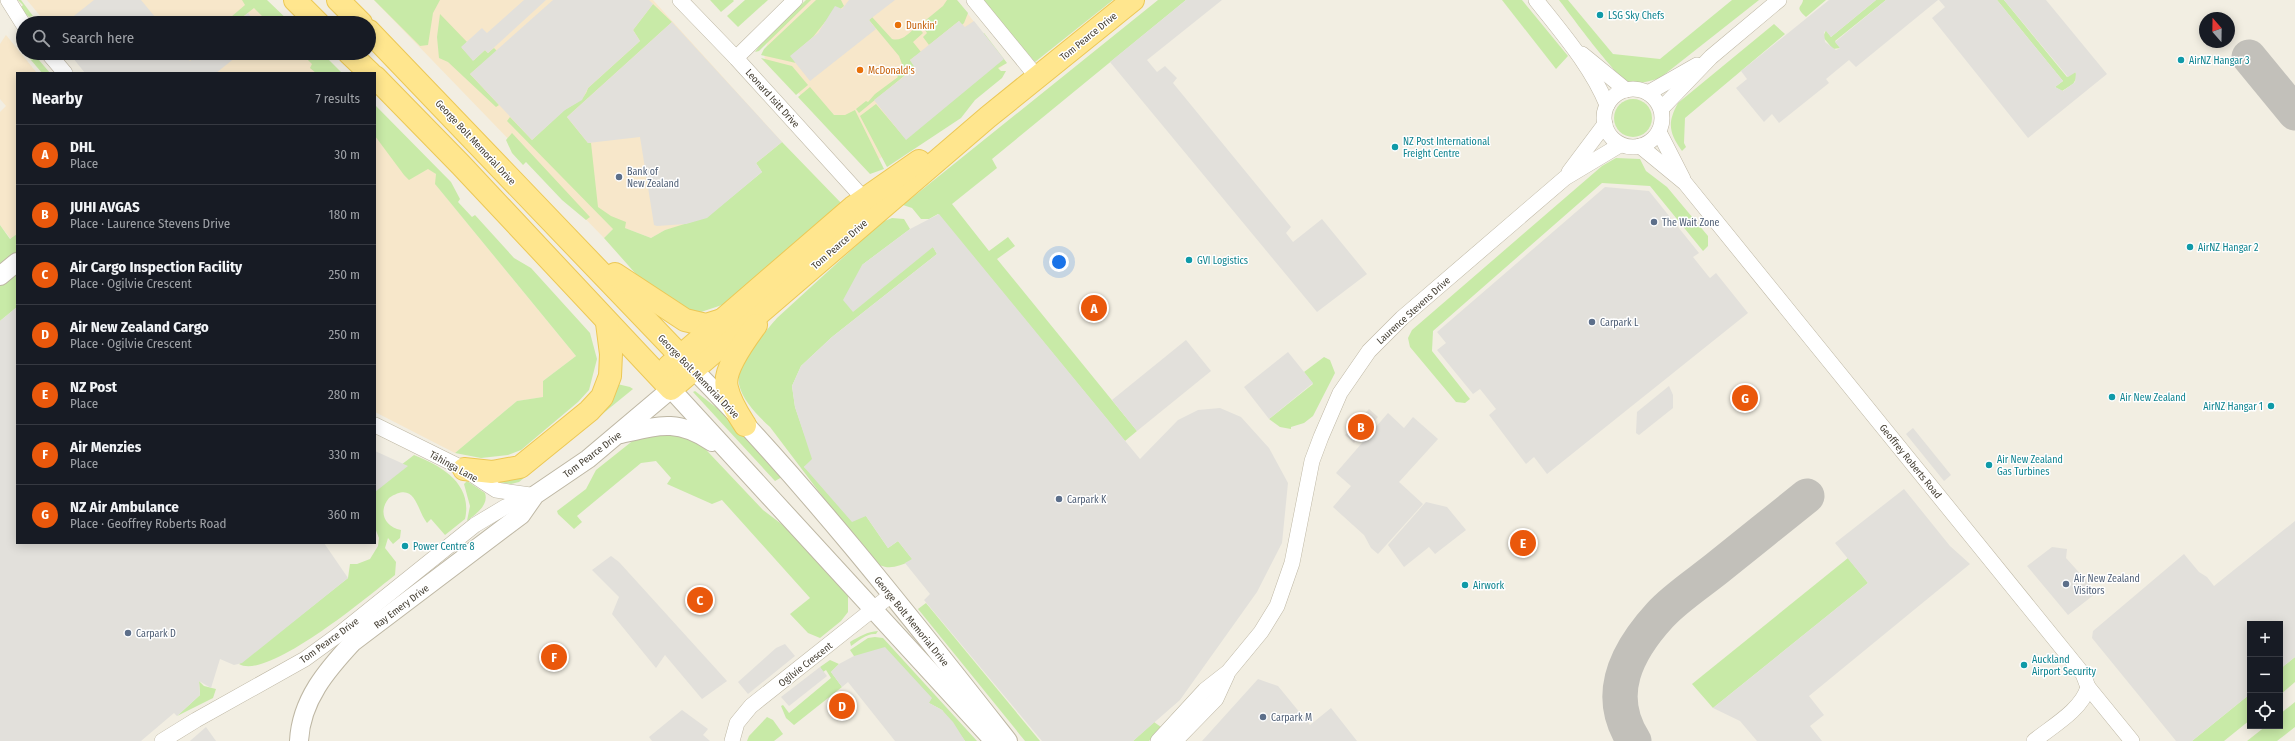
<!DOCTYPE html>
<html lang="en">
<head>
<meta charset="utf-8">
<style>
	body { margin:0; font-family:"Fira Sans Condensed",sans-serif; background:#242831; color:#f1f3f6 }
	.controls { position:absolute; right:12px; bottom:12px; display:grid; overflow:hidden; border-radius:0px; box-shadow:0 2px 10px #0003 }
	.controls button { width:36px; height:36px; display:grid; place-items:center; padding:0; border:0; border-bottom:1px solid #363941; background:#171b24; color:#f1f3f6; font:20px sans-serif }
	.compass { position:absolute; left:2199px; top:12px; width:36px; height:36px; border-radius:50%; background:#171b24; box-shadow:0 2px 10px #0003; rotate:340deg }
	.you { position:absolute; left:1059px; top:262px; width:14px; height:14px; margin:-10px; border:3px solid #fff; border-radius:50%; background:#1a73e8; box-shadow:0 0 0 6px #1a73e833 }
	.badge { display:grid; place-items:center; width:26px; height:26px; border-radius:50%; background:#ea580c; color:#fff; font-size:13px; font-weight:700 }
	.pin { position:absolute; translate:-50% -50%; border:2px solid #fff; box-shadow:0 1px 4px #0006 }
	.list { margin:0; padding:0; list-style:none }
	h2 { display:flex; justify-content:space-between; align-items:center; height:52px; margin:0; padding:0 16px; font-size:17px }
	h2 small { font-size:13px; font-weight:400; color:#9ea1a6 }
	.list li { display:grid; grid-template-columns:26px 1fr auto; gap:12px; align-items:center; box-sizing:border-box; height:60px; padding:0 16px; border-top:1px solid #363941 }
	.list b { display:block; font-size:15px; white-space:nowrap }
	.list p { margin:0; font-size:13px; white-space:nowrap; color:#9ea1a6 }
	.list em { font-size:13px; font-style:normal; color:#9ea1a6 }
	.icon { flex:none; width:22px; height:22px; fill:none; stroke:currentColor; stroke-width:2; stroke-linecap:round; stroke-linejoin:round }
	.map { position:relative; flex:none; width:2295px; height:741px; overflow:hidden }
	.search { position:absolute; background:#171b24; box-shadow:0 2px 10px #0003; left:16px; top:16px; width:360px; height:44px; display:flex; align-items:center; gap:10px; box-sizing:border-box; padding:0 14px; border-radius:22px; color:#9ea1a6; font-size:15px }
	.panel { position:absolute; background:#171b24; box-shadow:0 2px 10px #0003; left:16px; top:72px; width:360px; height:472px; border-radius:0px }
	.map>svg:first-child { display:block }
	.commercial { fill:#f7e7ca }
	.industrial { fill:#e4dfd7 }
	.green { fill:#c8eaa7 }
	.parking { fill:#e2e0db }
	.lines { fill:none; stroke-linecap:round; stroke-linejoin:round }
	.taxiway { stroke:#c2c0ba; stroke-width:35 }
	.minor-casing { stroke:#beb7a4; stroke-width:16 }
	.tertiary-casing { stroke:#beb7a4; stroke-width:20 }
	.primary-casing { stroke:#ecc856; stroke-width:24 }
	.minor { stroke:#fff; stroke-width:15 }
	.tertiary { stroke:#fff; stroke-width:18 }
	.primary { stroke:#ffe68e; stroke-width:22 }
	.culture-dot { fill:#0f9aa8; stroke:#fff; stroke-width:1.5 }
	.food-dot { fill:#e8710a; stroke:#fff; stroke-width:1.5 }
	.service-dot { fill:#5c6f8a; stroke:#fff; stroke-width:1.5 }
	.labels { text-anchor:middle; stroke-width:3; stroke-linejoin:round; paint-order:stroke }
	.culture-label { font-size:10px; fill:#0d838f; stroke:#fff; text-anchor:start }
	.food-label { font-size:10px; fill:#c56008; stroke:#fff; text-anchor:start }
	.street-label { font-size:10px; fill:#443e32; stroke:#fff }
	.service-label { font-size:10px; fill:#4e5e75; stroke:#fff; text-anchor:start }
</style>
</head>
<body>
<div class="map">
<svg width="2295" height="741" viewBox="0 0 2295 741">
	<rect width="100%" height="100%" fill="#f2eee2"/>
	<g class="commercial">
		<path d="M27,0h231l21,23h-233z"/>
		<path d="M374,0h279l129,142 -26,21 -49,55 -42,12 -14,8 -34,-13 -13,13z"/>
		<path d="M810,0h147l49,63 -16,13 -119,89 -106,-105 -1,-7 5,-14z"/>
		<path d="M6,35l31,38h-20v161l-6,5 -11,-14v-113l6,-6 -6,-7v-55z"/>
		<path d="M70,53h236l18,20h-238z"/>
		<path d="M375,126l61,48v11l140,171 -33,25 1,16 -27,4 -62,52 -80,-41z"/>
	</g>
	<path class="industrial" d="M1369,409l9,8 -24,26 -9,-8z"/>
	<g class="green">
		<path d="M18,0h3l12,16 -4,1 -9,-9 3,-3z"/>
		<path d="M242,0h25l24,23h-22l-15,-15 -19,15h-11l21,-18z"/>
		<path d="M374,0h66l-7,13 -5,32 -8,1z"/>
		<path d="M710,0h23l1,1 -13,11z"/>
		<path d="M745,0h23l-30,27 -11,-11z"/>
		<path d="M806,0h5l-52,51 -4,1 7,-10z"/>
		<path d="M816,0h25l3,6 -19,16 -12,15 -22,19 5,7 -35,-8 3,-6z"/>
		<path d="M947,0h10l11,13 -4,10 -2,2 -3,-4 -30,24 -6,-8 4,-4 -6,-9 22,-18z"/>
		<path d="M982,0h131l-78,62z"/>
		<path d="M1158,0h28l-194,159 5,9 -45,36 37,47 19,-14 7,9 -18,13 140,172 -12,10 -187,-227 -9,5h-8l-9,-11 -9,-3z"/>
		<path d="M1502,0h20l46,56 -12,13z"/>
		<path d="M1559,0h9l45,54 47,5 72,-59h27l-99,78c-11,3 -22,8 -33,3 -12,-5 -57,-67 -68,-81z"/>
		<path d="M1803,0h23l-20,17c-12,-11 -4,-9 -3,-17z"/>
		<path d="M1876,0h10l-51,41 5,7 -7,1 -10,-12 3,-7 5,7z"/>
		<path d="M1997,0h7l63,77 8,-6 2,6 -4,7 -11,7 -7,-4 8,-6z"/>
		<path d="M653,4l19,18 -105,95 21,26h3l7,64 13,9 15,6 -1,6 26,10 14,-8 42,-13 55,-45 -6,-9 26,-21 61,63 -115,98 -27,9 -21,-1 -29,-20 -47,-53 9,-9 -106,-108 3,-4 22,23c11,-10 21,-20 31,-29 10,-7 22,-11 25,-23l52,-47 -7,-11z"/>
		<path d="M440,14l27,28 -5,6 12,12 11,-10 3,3 6,-5 3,3 -27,23 29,31 -3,2 -48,-45 -9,-4 -2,-21z"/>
		<path d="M872,17l20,22c10,3 17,-6 25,-13l6,7 -10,9 8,10 -11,8 5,7 -56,46 -3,-4 10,-8 2,1 7,-8 23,-17 -2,-3 6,-10 -3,-8 -30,-36z"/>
		<path d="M1774,24l11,10 -100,84 -1,25 2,4 -4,4c-13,-18 -15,-28 -4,-48z"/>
		<path d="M984,33l23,30 -9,5 3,3h5l-4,7 -27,22 -14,18 -74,49 -27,-51 16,-12 28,33 75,-101z"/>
		<path d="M25,53h8l17,20h-8z"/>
		<path d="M301,53h21l20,20h-26l-6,-5 2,-4z"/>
		<path d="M761,58l31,8 16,19 -12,10z"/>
		<path d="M810,87l24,28h11l10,-5 29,59 -14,5 -72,-77z"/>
		<circle cx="1633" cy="118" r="19"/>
		<path d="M375,105l76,77 9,17 -2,3 14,15 3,-2 39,43 17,10 59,65 7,26 -8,31 -11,12 -57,48 -13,5 -27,3 -26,-5 62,-52 26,-4v-16l33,-25 -141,-172 1,-10 -8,-5 -19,11 -5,-5 -29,-39z"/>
		<path d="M512,133l78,84 -4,3 -24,-20 -36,-38 -3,3 -11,-12 -6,-13z"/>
		<path d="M1616,158l24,1 6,12 21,16 41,49v10l-5,5 -53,-65 -48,-3 -169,148 -1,20 38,48 -5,4 -9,-1 -46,-55 -2,-9 4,-8 190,-164z"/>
		<path d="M892,218l12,1 6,10 -48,36 71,-18 4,7 -105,83 -31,29 -9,20 3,21 18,52 -9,8 62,49 22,32 10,-7 15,19c-19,8 -27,12 -44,-2l-99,-131c-12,-11 -28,-27 -31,-43 -4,-18 27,-53 38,-66l105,-96z"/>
		<path d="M0,225l10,14 7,-5v20l-17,14z"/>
		<path d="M17,271v36l-17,14v-38z"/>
		<path d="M1324,357l6,3 5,13 -22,43 -9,7 -13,4v2l-11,-2 -11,-8 44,-35 -9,-12z"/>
		<path d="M613,383l17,4 3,2 -114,93 -8,2 -20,-3z"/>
		<path d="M695,391l27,21 60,65 -7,4 -82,-89z"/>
		<path d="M651,431l42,5 70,74 25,19 53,53 7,14v16l-7,9 -21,17 -12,-5 -18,-19 20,-16 -88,-98 -10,4 -45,-20 4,-6 -15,-17 -15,2 -64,53 5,6 -8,7 -16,-15 -1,-3 29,-22 10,-19 44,-35z"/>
		<path d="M414,455c28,11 59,29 51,64l-20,16 -14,-16 -4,4c-11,-14 -11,-43 -38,-25 -11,13 -5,29 12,32l-1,8 -7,6 -5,-6 -3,10 11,14 -1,13c-24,19 -127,106 -156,89l109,-86 2,-14h7l13,-5 8,-13 1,-8 -4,-10v-43z"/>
		<path d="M467,481l18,12c4,12 -9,21 -18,28l3,-15 -6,-22z"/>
		<path d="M1848,558l20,25 -155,125 -21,-24z"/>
		<path d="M926,603l114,138h-15l-107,-132z"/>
		<path d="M878,631l-2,3c-9,-1 -18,7 -25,12l-1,-4c10,-6 17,-10 28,-11z"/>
		<path d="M875,637l8,1 94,103h-12l-23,-31 -13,-7 -70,-45 -5,-2 -4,-6 18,-12z"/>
		<path d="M2295,657v25l-15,13v-26z"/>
		<path d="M830,660l9,4 -8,8 11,15 -48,38 -8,-7 -5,-12 2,-1 6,8 42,-35 -5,-8 -3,2 -3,-5z"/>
		<path d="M199,681l5,5 12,3 -3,9 -36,18 23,-21z"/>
		<path d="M2250,694v26l-26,21h-32z"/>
		<path d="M2295,702v25l-18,14h-30l19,-15h14v-12z"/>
		<path d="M767,717l6,3 10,14 -9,7h-27l2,-5z"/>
		<path d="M1154,722l7,5 -12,14h-16z"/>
	</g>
	<g class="parking">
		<path d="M94,0h47l19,23h-95z"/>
		<path d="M524,0h22l-58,53 -3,-3 -12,11 -12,-14 21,-19 5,5z"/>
		<path d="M553,0h96l4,4 -20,26 7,11 -52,47 -6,12 -17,10 -33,30 -62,-66z"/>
		<path d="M849,0h46l-26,20 7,9 -66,52 -20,-25 28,-23 17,-27 7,3z"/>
		<path d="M1186,0h36l-75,60 10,12 8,-6 12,12 -4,5 118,144 -5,6 7,9 29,-23 45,55 -50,38 -207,-250z"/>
		<path d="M1829,0h47l-45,37 -5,-6 -2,1 1,10 11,8 4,-2 -5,-6 51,-42h52l-82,67 -7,-7 -23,19 3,4 -50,40 -7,-9 -8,8 -28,-34 11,-9 -6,-8z"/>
		<path d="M1939,0h58l66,81 -8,6 8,4 12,-9 1,-10 -8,5 -64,-77h42l61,74 -79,64 -96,-120 13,-11z"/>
		<path d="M248,13l8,10h-20z"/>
		<path d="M959,21l6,6 9,-6 30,38 -98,81 -32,-40 41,-32 -5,-8z"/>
		<path d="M672,22l110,120 -26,21 6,9 -55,46 -21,6 -29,2 -3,-1 -14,-88 -52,6 -21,-26z"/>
		<path d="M69,53h115l6,8 10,-8h41l-25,20h-131z"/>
		<path d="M1605,187l44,4 50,62 -6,4 16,20 1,1 6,-5 32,40 -201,161 -13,-17 -8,7 -37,-49 7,-6 -16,-20 -7,5 -36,-44 9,-7 -9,-11z"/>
		<path d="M939,214l201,245 38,-39 20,-10 22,-2 21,9 28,31 19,35 -6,60 -25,49 -77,108 -47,41h-91l-118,-141 6,-6 -25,-31 7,-4 -14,-18 -10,7 -22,-32 -14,6 -48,-55 8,-8 -17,-52 -3,-21 9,-20 31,-29 105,-83 -4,-7 -80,65 -10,-12 19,-35 48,-36z"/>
		<path d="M17,307v236h307l24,35 -106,85 -8,2 -14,-6 -9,29 -12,-7 1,14 -23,21 -3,-3 -33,28h-141v-420z"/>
		<path d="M1186,340l25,31 -74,60 -25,-31z"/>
		<path d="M1288,352l25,31 -44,36 -25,-32z"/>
		<path d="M1669,386l4,9v13l-34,27 -3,-2 1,-21z"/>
		<path d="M1388,413l16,15 9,-11 25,22 -39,43 24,22 -45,50 -7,-6 -7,-13 -31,-28 18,-21 -15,-13z"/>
		<path d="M1913,428l38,47 -7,6 -38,-47z"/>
		<path d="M375,451l33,15 -33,26z"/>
		<path d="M1904,489l46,57 20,18 -161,132 15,19 -14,11 12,15h-65l-17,-20 -27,-13 155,-125 -33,-40z"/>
		<path d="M1426,502l21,5 19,23 -31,24 -6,-7 -25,20 -16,-22z"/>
		<path d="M2295,521v136l-15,12v-45h-30v70l-58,47h-16l-84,-103 1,-7 91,-77 15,18 8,5 7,9z"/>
		<path d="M2052,547l15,2 -1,9 28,31 1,5 -27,21 -41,-49z"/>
		<path d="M611,556l8,6 108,119 -25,18 -37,-44 -9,13 -44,-54 7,-17 -27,-27z"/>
		<path d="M785,644l10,12 -47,38 -10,-12 38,-34z"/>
		<path d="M885,647l47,51 -3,5 13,7 11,12 12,19h-70l-47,-59 -6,5 -11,-15 8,-8 15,-8z"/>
		<path d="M820,667l7,9 -38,30 -8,-9z"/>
		<path d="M1258,679l20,7 32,39 21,-17 26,33h-155z"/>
		<path d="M682,710l26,19 -5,6 7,6h-58l-3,-4z"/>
		<path d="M206,727l10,14h-26z"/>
	</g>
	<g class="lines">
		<g class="taxiway">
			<path d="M2249,57l46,56"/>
			<path d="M1634,741c-30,-46 -7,-90 26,-126 15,-17 43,-35 61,-50 29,-23 57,-46 86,-69"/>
		</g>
		<defs>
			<g id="minor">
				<path d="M8,0l15,24"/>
				<path d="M680,0l56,58 128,141"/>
				<path d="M974,0l63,77"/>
				<path d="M1536,0c26,33 55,66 71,105"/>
				<path d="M48,53l17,20"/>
				<path d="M1582,54l44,36"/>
				<path d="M736,58l59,-58"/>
				<circle cx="1633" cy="118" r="29"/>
				<path d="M1648,93l49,-28"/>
				<path d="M1661,109l50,-52 68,-57"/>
				<path d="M1659,132l24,47"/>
				<path d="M1640,146l45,37 398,491 5,13 44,54"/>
				<path d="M1569,172l36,-48"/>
				<path d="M375,425l89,44 32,21 34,5"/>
				<path d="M162,741l34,-21 109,-61 33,-24 137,-110 30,-18 30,-12"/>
				<path d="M732,741l5,-18 14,-17 140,-111"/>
				<path d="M1158,741l47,-51 23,-18 33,-40 16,-26 15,-43 20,-102 9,-24 19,-44 29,-42 33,-33 163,-140 55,-33"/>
				<path d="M1175,741l41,-42 11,-24"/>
				<path d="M2034,741c17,-14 48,-31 54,-54"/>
			</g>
			<g id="tertiary">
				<path d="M0,276l17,-14"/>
				<path d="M693,369c114,116 215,245 315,372"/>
				<path d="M621,434c39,-9 57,-15 91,8"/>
				<path d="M299,741c2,-41 28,-71 54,-99l168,-127 14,-20 53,-36 83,-70 323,352"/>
			</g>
			<g id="primary">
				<path d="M295,0l23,23"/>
				<path d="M338,0l23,23"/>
				<path d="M369,31l324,338"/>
				<path d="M349,53l21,20"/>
				<path d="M375,77l86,88 210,224 317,-272 145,-117"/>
				<path d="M615,274l70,46 21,5 16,-5"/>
				<path d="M669,366l184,-159 66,-46"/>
				<path d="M745,425c-7,-11 -15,-23 -18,-37 -5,-18 19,-49 29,-63"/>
				<path d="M464,469l28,3 28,-5 69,-56 13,-14 8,-21 1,-22 -4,-31"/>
			</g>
		</defs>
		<use href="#minor" class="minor-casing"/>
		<use href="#tertiary" class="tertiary-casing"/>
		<use href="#primary" class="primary-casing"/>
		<use href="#minor" class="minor"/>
		<use href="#tertiary" class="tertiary"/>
		<use href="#primary" class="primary"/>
	</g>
	<g class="culture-dot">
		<circle cx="1600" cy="15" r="4"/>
		<circle cx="2181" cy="60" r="4"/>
		<circle cx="1395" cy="147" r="4"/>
		<circle cx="2190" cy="247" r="4"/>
		<circle cx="1189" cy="260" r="4"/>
		<circle cx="2112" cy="397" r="4"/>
		<circle cx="2271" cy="406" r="4"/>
		<circle cx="1989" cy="465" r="4"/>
		<circle cx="405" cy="546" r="4"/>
		<circle cx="1465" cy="585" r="4"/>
		<circle cx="2024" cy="665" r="4"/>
	</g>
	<g class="food-dot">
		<circle cx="898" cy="25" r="4"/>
		<circle cx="860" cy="70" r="4"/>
	</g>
	<g class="service-dot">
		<circle cx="619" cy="177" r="4"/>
		<circle cx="1654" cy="222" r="4"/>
		<circle cx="1592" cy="322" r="4"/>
		<circle cx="1059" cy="499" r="4"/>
		<circle cx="2066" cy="584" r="4"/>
		<circle cx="128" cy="633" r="4"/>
		<circle cx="1263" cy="717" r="4"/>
	</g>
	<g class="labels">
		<g class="culture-label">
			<text x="1608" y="19">LSG Sky Chefs</text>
			<text x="2189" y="64">AirNZ Hangar 3</text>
			<text x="1403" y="145">NZ Post International<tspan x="1403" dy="12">Freight Centre</tspan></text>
			<text x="2198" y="251">AirNZ Hangar 2</text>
			<text x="1197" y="264">GVI Logistics</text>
			<text x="2120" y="401">Air New Zealand</text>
			<text x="2263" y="410" text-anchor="end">AirNZ Hangar 1</text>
			<text x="1997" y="463">Air New Zealand<tspan x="1997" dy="12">Gas Turbines</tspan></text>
			<text x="413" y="550">Power Centre 8</text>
			<text x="1473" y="589">Airwork</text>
			<text x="2032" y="663">Auckland<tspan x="2032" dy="12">Airport Security</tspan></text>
		</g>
		<g class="food-label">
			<text x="906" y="29">Dunkin'</text>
			<text x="868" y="74">McDonald's</text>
		</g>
		<g class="street-label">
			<text transform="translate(1088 36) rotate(-39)" y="4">Tom Pearce Drive</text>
			<text transform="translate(773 98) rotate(48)" y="4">Leonard Isitt Drive</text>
			<text transform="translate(476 142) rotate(47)" y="4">George Bolt Memorial Drive</text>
			<text transform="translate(839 244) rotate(-41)" y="4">Tom Pearce Drive</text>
			<text transform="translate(1413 310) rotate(-42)" y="4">Laurence Stevens Drive</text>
			<text transform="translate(699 376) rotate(46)" y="4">George Bolt Memorial Drive</text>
			<text transform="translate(592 454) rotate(-37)" y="4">Tom Pearce Drive</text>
			<text transform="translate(1911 461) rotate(51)" y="4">Geoffrey Roberts Road</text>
			<text transform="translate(454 466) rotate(29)" y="4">Tāhinga Lane</text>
			<text transform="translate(401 606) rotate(-37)" y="4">Ray Emery Drive</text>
			<text transform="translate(912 621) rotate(51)" y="4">George Bolt Memorial Drive</text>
			<text transform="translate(329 640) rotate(-36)" y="4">Tom Pearce Drive</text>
			<text transform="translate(805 664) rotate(-38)" y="4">Ogilvie Crescent</text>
		</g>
		<g class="service-label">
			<text x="627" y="175">Bank of<tspan x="627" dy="12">New Zealand</tspan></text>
			<text x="1662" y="226">The Wait Zone</text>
			<text x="1600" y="326">Carpark L</text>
			<text x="1067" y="503">Carpark K</text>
			<text x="2074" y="582">Air New Zealand<tspan x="2074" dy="12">Visitors</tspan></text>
			<text x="136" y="637">Carpark D</text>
			<text x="1271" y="721">Carpark M</text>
		</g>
	</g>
</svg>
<div class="controls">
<button>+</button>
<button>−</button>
<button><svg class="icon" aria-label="locate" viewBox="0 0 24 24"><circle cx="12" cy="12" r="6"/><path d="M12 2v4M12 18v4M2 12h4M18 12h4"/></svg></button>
</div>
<svg class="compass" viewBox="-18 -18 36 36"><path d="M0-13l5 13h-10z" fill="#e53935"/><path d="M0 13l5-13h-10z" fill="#9ea1a6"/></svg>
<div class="you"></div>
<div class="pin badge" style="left:1094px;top:308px">A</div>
<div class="pin badge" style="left:1361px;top:427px">B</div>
<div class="pin badge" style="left:700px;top:600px">C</div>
<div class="pin badge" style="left:842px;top:706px">D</div>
<div class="pin badge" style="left:1523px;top:543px">E</div>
<div class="pin badge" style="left:554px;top:657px">F</div>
<div class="pin badge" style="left:1745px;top:398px">G</div>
<div class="search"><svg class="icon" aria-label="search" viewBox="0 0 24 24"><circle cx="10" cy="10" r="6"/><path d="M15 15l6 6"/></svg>Search here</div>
<section class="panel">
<h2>Nearby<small>7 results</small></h2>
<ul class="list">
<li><span class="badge">A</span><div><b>DHL</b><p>Place</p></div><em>30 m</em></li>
<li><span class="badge">B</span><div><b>JUHI AVGAS</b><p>Place · Laurence Stevens Drive</p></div><em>180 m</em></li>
<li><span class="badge">C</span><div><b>Air Cargo Inspection Facility</b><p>Place · Ogilvie Crescent</p></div><em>250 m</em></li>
<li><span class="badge">D</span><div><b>Air New Zealand Cargo</b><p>Place · Ogilvie Crescent</p></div><em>250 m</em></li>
<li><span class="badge">E</span><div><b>NZ Post</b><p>Place</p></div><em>280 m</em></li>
<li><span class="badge">F</span><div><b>Air Menzies</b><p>Place</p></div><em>330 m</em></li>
<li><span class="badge">G</span><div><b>NZ Air Ambulance</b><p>Place · Geoffrey Roberts Road</p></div><em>360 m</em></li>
</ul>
</section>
</div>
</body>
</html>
